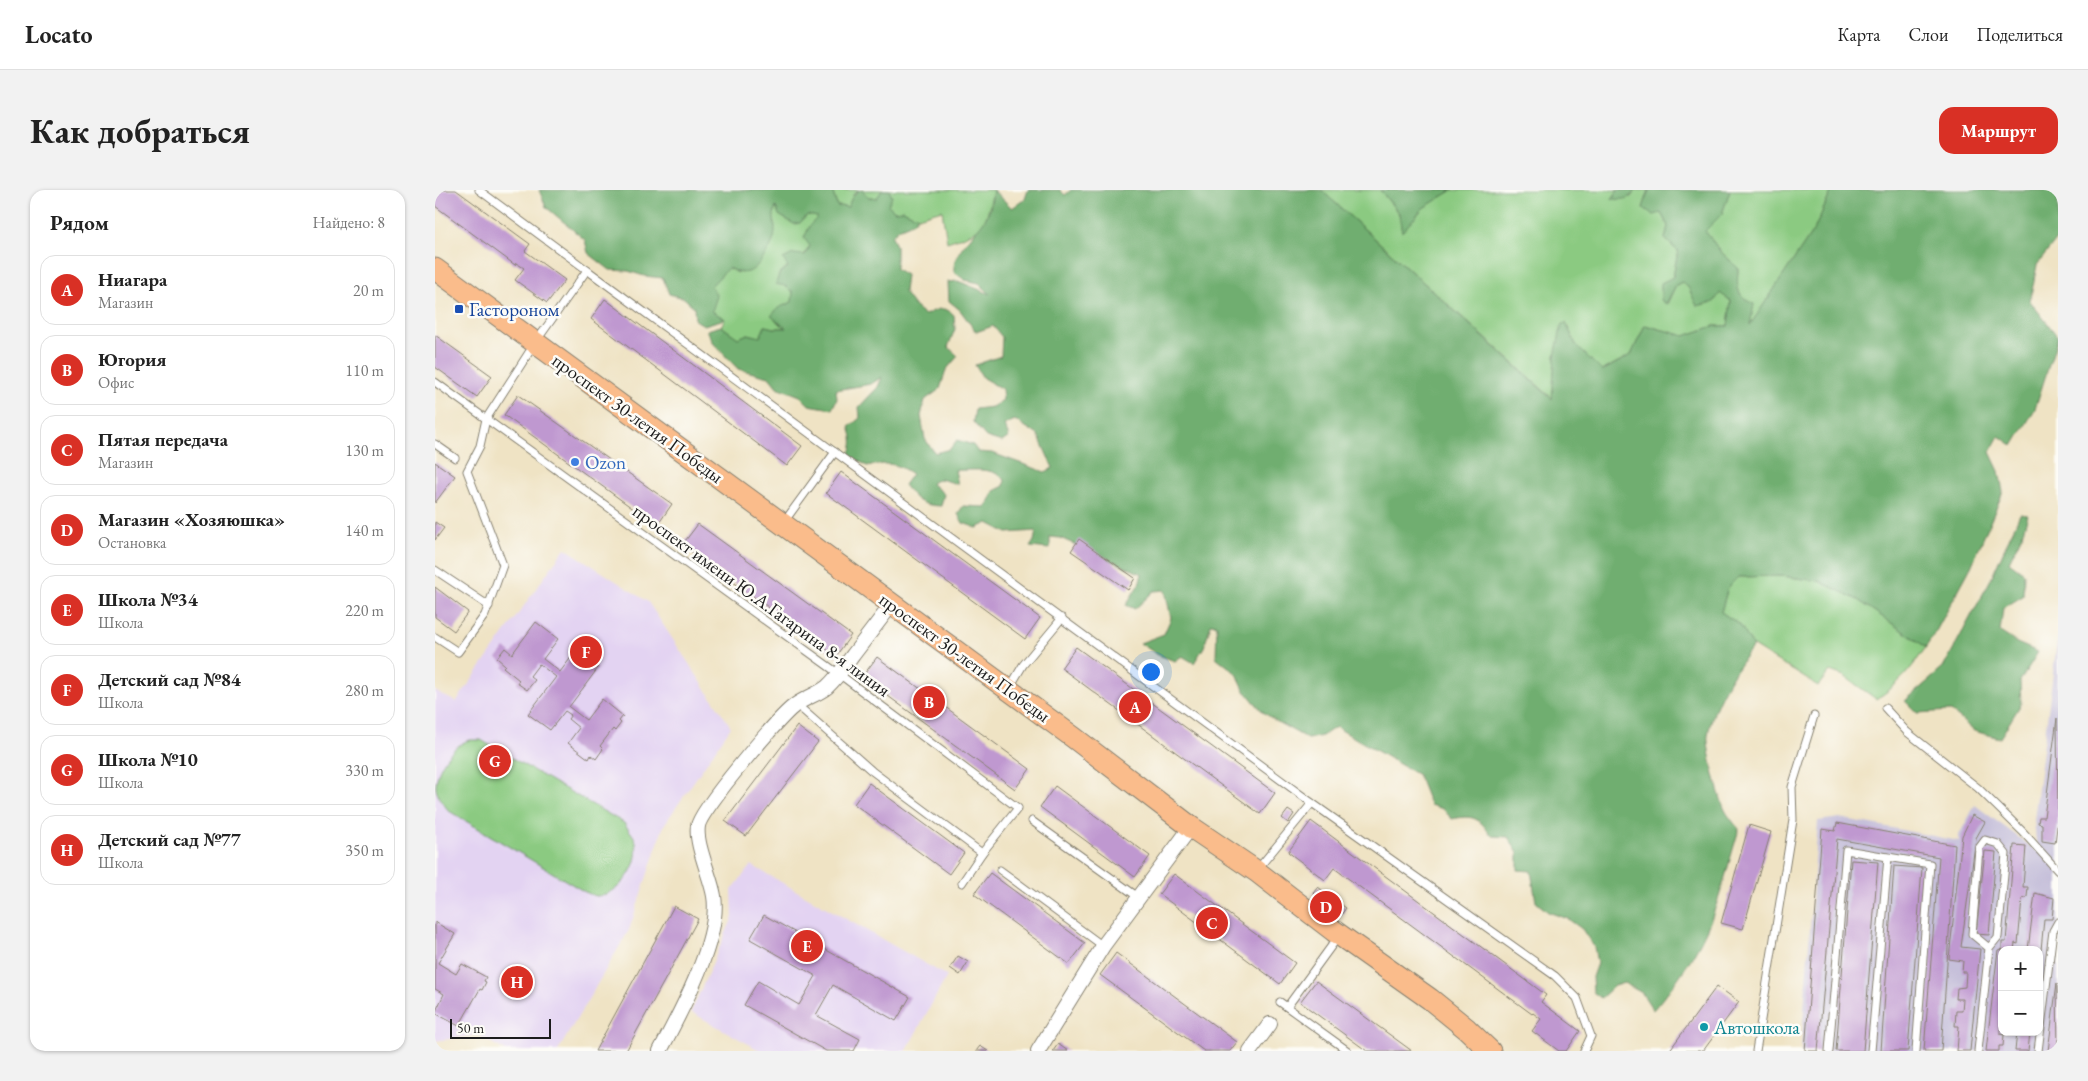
<!DOCTYPE html>
<html lang="ru">
<head>
<meta charset="utf-8">
<style>
	body { margin:0; font-family:"EB Garamond",serif; background:#f2f2f2; color:#222 }
	.controls { position:absolute; right:15px; bottom:15px; display:grid; overflow:hidden; border-radius:10px; box-shadow:0 1px 4px #0004 }
	.controls button { width:45px; height:45px; display:grid; place-items:center; padding:0; border:0; border-bottom:1px solid #e0e0e0; background:#fff; color:#222; font:25px sans-serif }
	.scale { position:absolute; left:15px; bottom:12px; width:101px; box-sizing:border-box; padding-left:5px; border:2px solid #1c1c1c; border-top:0; font-size:14px; line-height:18px; white-space:nowrap; color:#1c1c1c; -webkit-text-stroke:4px #fdfcf7; paint-order:stroke }
	.you { position:absolute; left:715px; top:481px; width:18px; height:18px; margin:-12px; border:4px solid #fff; border-radius:50%; background:#1a73e8; box-shadow:0 0 0 8px #1a73e833 }
	.badge { display:grid; place-items:center; width:32px; height:32px; border-radius:50%; background:#d93025; color:#fff; font-size:16px; font-weight:700 }
	.pin { position:absolute; translate:-50% -50%; border:2px solid #fff; box-shadow:0 1px 5px #0006 }
	.list { margin:0; padding:0; list-style:none }
	h2 { display:flex; justify-content:space-between; align-items:center; height:65px; margin:0; padding:0 20px; font-size:21px }
	h2 small { font-size:16px; font-weight:400; color:#767676 }
	.list li { display:grid; grid-template-columns:32px 1fr auto; gap:15px; align-items:center; box-sizing:border-box; height:70px; margin:0 10px 10px; padding:0 10px; border:1px solid #e0e0e0; border-radius:15px }
	.list b { display:block; font-size:19px; white-space:nowrap }
	.list p { margin:0; font-size:16px; white-space:nowrap; color:#767676 }
	.list em { font-size:16px; font-style:normal; color:#767676 }
	.map { position:relative; flex:none; width:1623px; height:861px; overflow:hidden; border-radius:15px }
	header { display:flex; align-items:center; gap:30px; box-sizing:border-box; height:70px; padding:0 25px; background:#fff; border-bottom:1px solid #e0e0e0 }
	header strong { font-size:24px }
	nav { display:flex; gap:28px; margin-inline-start:auto; font-size:18px }
	.intro { display:flex; align-items:center; justify-content:space-between; box-sizing:border-box; height:120px; padding:0 30px }
	h1 { margin:0; font-size:35px }
	.button { padding:12px 22px; border-radius:15px; background:#d93025; color:#fff; font-size:18px; font-weight:700 }
	main { display:flex; gap:30px; padding:0 30px }
	aside { flex:1; background:#fff; border-radius:15px; box-shadow:0 1px 4px #0004 }
	.map>svg:first-child { display:block }
	.built { fill:#e3d3f2 }
	.industrial { fill:#c6c0da; fill-rule:evenodd }
	.green { fill:#8bca81; stroke:#54734e }
	.forest { fill:#70ae6f; stroke:#466546 }
	.building { fill:#bf98d0 }
	.lines { fill:none; stroke-linecap:round; stroke-linejoin:round }
	.lane-casing { stroke:#868070; stroke-width:9 }
	.street-casing { stroke:#868070; stroke-width:16 }
	.primary-casing { stroke:#868070; stroke-width:23 }
	.lane { stroke:#fff; stroke-width:7 }
	.street { stroke:#fff; stroke-width:14 }
	.primary { stroke:#fabc8b; stroke-width:21 }
	.transit-dot { fill:#1a4fb4; stroke:#fdfcf7; stroke-width:2 }
	.shop-dot { fill:#3f7fe0; stroke:#fdfcf7; stroke-width:2 }
	.culture-dot { fill:#0f9aa8; stroke:#fdfcf7; stroke-width:2 }
	.labels { text-anchor:middle; stroke-width:5; stroke-linejoin:round; paint-order:stroke }
	.transit-label { font-size:19px; fill:#164399; stroke:#fdfcf7; text-anchor:start }
	.street-label { font-size:19px; fill:#1c1c1c; stroke:#fdfcf7 }
	.shop-label { font-size:19px; fill:#366cbe; stroke:#fdfcf7; text-anchor:start }
	.culture-label { font-size:19px; fill:#0d838f; stroke:#fdfcf7; text-anchor:start }
</style>
</head>
<body>
<header>
<strong>Locato</strong>
<nav><a>Карта</a><a>Слои</a><a>Поделиться</a></nav>
</header>
<div class="intro"><h1>Как добраться</h1><a class="button">Маршрут</a></div>
<main>
<aside>
<h2>Рядом<small>Найдено: 8</small></h2>
<ul class="list">
<li><span class="badge">A</span><div><b>Ниагара</b><p>Магазин</p></div><em>20 m</em></li>
<li><span class="badge">B</span><div><b>Югория</b><p>Офис</p></div><em>110 m</em></li>
<li><span class="badge">C</span><div><b>Пятая передача</b><p>Магазин</p></div><em>130 m</em></li>
<li><span class="badge">D</span><div><b>Магазин «Хозяюшка»</b><p>Остановка</p></div><em>140 m</em></li>
<li><span class="badge">E</span><div><b>Школа №34</b><p>Школа</p></div><em>220 m</em></li>
<li><span class="badge">F</span><div><b>Детский сад №84</b><p>Школа</p></div><em>280 m</em></li>
<li><span class="badge">G</span><div><b>Школа №10</b><p>Школа</p></div><em>330 m</em></li>
<li><span class="badge">H</span><div><b>Детский сад №77</b><p>Школа</p></div><em>350 m</em></li>
</ul>
</aside>
<div class="map">
<svg width="1623" height="861" viewBox="0 0 1623 861">
	<rect width="100%" height="100%" fill="#fdfcf7"/>
	<filter id="ink" filterUnits="userSpaceOnUse"><feTurbulence type="fractalNoise" baseFrequency=".02" numOctaves="2"/><feDisplacementMap in="SourceGraphic" scale="10" xChannelSelector="R" yChannelSelector="G"/><feConvolveMatrix kernelMatrix="1 2 1 2 8 2 1 2 1" color-interpolation-filters="sRGB"/></filter>
	<filter id="wash" filterUnits="userSpaceOnUse"><feTurbulence type="fractalNoise" baseFrequency=".0096" numOctaves="4" result="noise"/><feDisplacementMap in="SourceGraphic" scale="20" xChannelSelector="R" yChannelSelector="G"/><feGaussianBlur stdDeviation="1.12" result="paint"/><feColorMatrix in="noise" values="0 0 0 0 0 0 0 0 0 0 0 0 0 0 0 0 0 1.4 0 .05"/><feComposite in="paint" operator="in"/></filter>
	<g filter="url(#wash)">
		<rect width="100%" height="100%" fill="#efe3c4"/>
		<g class="built">
			<path d="M130,358l83,54 83,125 -67,98 -35,105 -71,121h-52l-28,-16 -43,6v-350l21,11z"/>
			<path d="M316,675l196,111 -41,75h-145l-70,-39 42,-95 -1,-27z"/>
		</g>
		<path class="industrial" d="M1623,444v417h-257l17,-230 22,-3 119,23v-6l16,-30 62,46 -3,-31zM1567,760h37v82h-37z"/>
		<g class="green">
			<path d="M397,0h27l-5,3 -6,14 -11,-1z"/>
			<path d="M427,0h131c-8,39 -9,40 -46,52l-5,-32 -24,7 -15,-7 -8,1 -17,-13 -10,-1z"/>
			<path d="M886,0h59l19,24 3,17 21,-23 30,-18h165l-6,9 19,-2 5,-7h13l-6,18 18,5 7,13 -3,13 13,12 -5,26 -12,23 6,4 9,-19 6,-3 6,5 32,6 11,8 -3,25h-14l-29,10 -40,-11 -14,30 -30,16 -25,-26 -10,-22 -11,33 -2,43z"/>
			<path d="M1295,0h102l-17,38 -66,99 -6,-28 -6,-12 1,-19 -17,-16 -16,-21 17,-17z"/>
			<path d="M342,16l2,9 15,9 6,-1 7,-8 12,2 -9,29 -6,9h-11l-5,11 -9,8 6,12 9,6 -2,11 -14,5 -1,14 10,6h-14l-8,-2 -5,11 -12,-3 -10,4 -17,-12 4,-7 -13,-8 -2,-25 18,-18 10,5 37,-46 -3,-12z"/>
			<path d="M1347,386l37,5 39,19 68,47c-13,20 -29,40 -50,52l-32,-23 -14,-5 -12,15 -65,-40 -13,-21 -19,-13 7,-25 10,-10z"/>
			<path d="M34,550h12l143,83c3,5 9,11 11,16 8,23 -14,56 -38,57 -4,0 -9,-3 -12,-4l-136,-81c-5,-6 -13,-16 -13,-24 0,-20 16,-41 33,-47z"/>
		</g>
		<g class="forest">
			<path d="M104,0h293l5,16 11,1c3,-7 5,-16 14,-17l6,7 9,1 5,-8h7l3,7 -4,8 7,6 8,-1 15,7c-9,12 -17,6 -26,19l4,10v23l10,6 -2,17 11,15 10,8c12,-6 19,-10 29,0l1,14 -7,18 10,9 -12,14 -6,19 -15,11 -4,16 4,23 10,14 15,-4 7,-9 16,5 5,7 14,1 53,19 8,-4 -15,-33 -23,-15 -11,5 5,12 -7,5 -16,-5 -13,-15 2,-13 17,-2 11,-7 -1,-11 -19,-11 -8,-13 26,-9 1,-19 -9,-11 -17,6 -16,-22 -11,-9 -1,-19 10,-1 32,13 -11,-11 -14,-3 -11,-8c-2,-23 23,-37 33,-56 4,-7 5,-18 6,-26l19,18 13,-9 3,-9h32l5,5 6,-5h250l231,209 3,-43 7,-32 4,-1 10,22 26,26 29,-16 14,-30 40,11 29,-10h14l3,-25 -11,-8 -6,9 -17,4 -9,-19 -6,-5 -6,3 -10,19 -5,-4v-17l12,-6 5,-26 -13,-12 3,-13 -7,-13 -7,2 -11,-7 6,-18h81l-8,24 -17,17 16,21 17,16c-1,19 -3,27 16,36l-4,21 65,-97 17,-38h226v48l-21,27 -7,36 28,36 -23,72 -22,37 -14,-10 -9,16 9,19 4,21 -32,75 -36,66 -9,14 -68,-47 -39,-19 -37,-5 -44,1 -10,10 -7,25 19,13 13,21c-19,26 -40,57 -45,89 -2,12 11,62 17,75 3,6 9,13 14,19 -9,29 -16,59 -27,88 -13,34 -35,65 -59,93l-11,-17 -18,-10 -10,3 -13,12 -8,-6 -1,-15 5,-14 -3,-16 -12,-18 -14,-10 -20,-7 -12,-10 -5,-31 -13,-1v-17l-10,-16 -16,-1c-13,-17 -17,-22 -40,-17l-9,-10 -13,-4 -12,-30 -82,-48 -14,9 -14,3 -29,-16 -16,-11 -18,-21 -8,-17 -21,-17 1,-32 -6,-1 -7,23 -10,16 -12,-7 -7,5 -17,-6 -18,-12 24,-9 7,-16 -6,-28 -11,1 -19,18 -9,-4 13,-21 3,-10 -82,-36 -10,-1v12l-20,-2 4,-6 2,-10 -29,2 -19,-10 -11,5 -14,-5 -5,-9 5,-8 22,1 6,-8 3,-8 10,-5 1,-6c-13,-14 -32,-9 -50,-10l3,14 -18,-5 -9,4 13,11 -3,12c-21,-1 -24,-5 -37,-21l8,-11c-17,-12 -25,-11 -45,-8l-18,-11c5,-10 4,-17 0,-28l11,-9 -1,-11 19,-20 4,-10 -11,7 -35,6 1,9 -5,10 -23,-4 -9,-9 -23,-9 -8,-10 -31,-8 -24,-25 -7,-14 14,-4 17,12 10,-4 12,3 5,-11 8,2h13l-15,-12 7,-8 14,-6 1,-10 -8,-6 -9,-2 3,-10 9,-7 -5,-8 10,-5 12,1 5,-9 -6,-8 6,-13 8,-8 -11,-2 -7,8 -6,1 -15,-9 -3,-8c-5,11 1,19 -2,31 -2,9 -17,32 -26,34 -8,2 -13,-1 -20,-4l-17,18 6,10 -5,15 13,8 -21,6 -9,-5 -1,-13 -10,-9 -15,-4 -6,-16 -19,-2 -16,-5 -18,-1 -22,-17 -3,-13 -39,-33z"/>
			<path d="M945,0h73l-30,18 -21,24 -3,-19z"/>
			<path d="M1183,0h18c-7,10 -13,10 -24,9z"/>
			<path d="M1585,324l8,1 -6,20 -13,27 15,11 -1,23 -20,12 -3,24 17,11 21,9 -18,29 1,23 -21,34 -26,-7 -23,-20 -34,2 -12,-12 38,-33 48,-89z"/>
		</g>
		<g id="blocks">
			<g class="building">
				<path d="M0,0h21l74,54 -5,7 40,29 -18,23 -32,-23 9,-12 -8,-5 -1,2 -80,-59z"/>
				<path d="M170,109l197,147 -15,20 -196,-147z"/>
				<path d="M0,145l57,41 -15,21 -42,-30z"/>
				<path d="M83,205l154,109 -15,22 -153,-111z"/>
				<path d="M0,272l20,14 -20,27z"/>
				<path d="M406,282l199,146 -15,21 -199,-146z"/>
				<path d="M0,332l9,6 -9,12z"/>
				<path d="M263,334l153,111 -15,21 -154,-111z"/>
				<path d="M644,349l56,39 -7,12 -57,-39z"/>
				<path d="M0,397l33,25 -14,19 -19,-14z"/>
				<path d="M101,432l22,17 -15,20 17,13 16,-21 22,17 -29,39 17,13 16,-21 21,17 -4,5 2,2 -6,8 -2,-2 -13,17 3,3 -7,10 -5,-4 -2,4 -21,-16 11,-15 -11,-9 3,-4 -6,-4 -15,19 -22,-16 28,-37 -17,-13 -9,12 5,4 -8,10 -10,-7 2,-3 -16,-13 2,-2 -8,-7 8,-10 7,6z"/>
				<path d="M641,457l199,146 -15,21 -199,-146z"/>
				<path d="M442,467l153,112 -15,20 -153,-112z"/>
				<path d="M1622,528l1,101 -3,24 -13,-2v-17l-4,-1 1,-6h5z"/>
				<path d="M362,536l21,16 -72,94 -21,-15z"/>
				<path d="M434,593l95,70 -15,21 -95,-70z"/>
				<path d="M620,596l95,70 -15,21 -95,-70z"/>
				<path d="M853,620l6,4 -6,9 -6,-5z"/>
				<path d="M1537,625l13,7 -9,16 -15,109 19,2 -10,102h-13l2,-25h-4l1,-15h6l1,-12h-7l1,-11 8,-1 1,-15h-4l1,-11 -14,-2 13,-123z"/>
				<path d="M876,631l235,174 -5,7 39,29 -14,20h-7l-27,-20 9,-12 -8,-6 -1,1 -198,-146 -9,12 -37,-28z"/>
				<path d="M1402,633l118,22 -14,206h-17l15,-194 -102,-18 -19,212h-13l17,-222 13,2z"/>
				<path d="M1314,635l22,7 -28,97 -22,-6z"/>
				<path d="M1579,655l12,1 -3,41h5l-1,10 -5,2 -4,45 -3,-1 -1,7h-12v-8h4z"/>
				<path d="M1550,661l11,1 -7,83 -13,-1z"/>
				<path d="M1416,670l27,2 -15,189h-27z"/>
				<path d="M1459,676l28,2 -14,183h-27z"/>
				<path d="M555,683l95,70 -16,21 -95,-70z"/>
				<path d="M739,684l121,89 -15,21 -121,-90z"/>
				<path d="M883,697l28,21 -5,7 -28,-22z"/>
				<path d="M1600,703l19,5 -2,21h-8l-3,31h-13z"/>
				<path d="M239,716l24,13 -72,132h-31z"/>
				<path d="M329,725l146,82 -14,24 -63,-36 -17,30 44,24 -6,12h-28l-82,-46 14,-24 41,24 17,-29 -66,-37z"/>
				<path d="M0,732l20,12 -17,29 18,11 6,-10 24,13 -2,4 2,1 -4,8 -2,-1 -21,37 -24,-13 9,-19 -9,-5z"/>
				<path d="M1567,759l-2,85 4,1 -1,11h-4v5h-13l12,-101z"/>
				<path d="M681,763l121,89 -7,9h-26l-104,-76z"/>
				<path d="M523,766l10,6 -8,13 -10,-7z"/>
				<path d="M881,791l96,70h-45l-67,-49z"/>
				<path d="M1622,793l1,68h-10z"/>
				<path d="M1282,796l22,16 -36,49h-34z"/>
				<path d="M1582,842h13l-2,19h-13z"/>
				<path d="M623,854l10,7h-15z"/>
				<path d="M545,856l8,5h-12z"/>
			</g>
		</g>
	</g>
	<g filter="url(#ink)">
		<use href="#blocks" fill-opacity="0" stroke="#868070" stroke-width="1"/>
		<g class="lines">
			<defs>
				<g id="lane">
					<path d="M152,80l725,533 243,173 22,22 14,38 -7,15"/>
					<path d="M0,192l404,292 179,134 -36,45 -20,30"/>
					<path d="M0,254l20,14"/>
					<path d="M349,332l51,-70"/>
					<path d="M0,380l54,36"/>
					<path d="M0,447l23,15 27,-37 18,-50 -36,-94 13,-25 6,-27 49,-76 52,-73 -108,-80"/>
					<path d="M575,497l13,-22 39,-47"/>
					<path d="M361,514l76,67 110,82"/>
					<path d="M1450,518l22,24 71,56 45,44 35,39"/>
					<path d="M597,631l106,76"/>
					<path d="M565,680l103,76"/>
					<path d="M822,680l55,-67"/>
					<path d="M845,812l68,49"/>
					<path d="M852,817l51,-70"/>
					<path d="M1321,861l37,-231 -1,-33 22,-71"/>
					<path d="M1394,861l17,-201 84,14 -14,187"/>
					<path d="M1436,861l17,-194"/>
					<path d="M1543,861l11,-103 9,-11 8,-83 -8,-10 -13,-4 -6,8 -7,86 17,14"/>
					<path d="M1603,861l15,-120 5,-9"/>
				</g>
				<g id="street">
					<path d="M225,861c20,-38 61,-113 54,-155 -3,-19 -19,-52 -16,-70 2,-16 80,-108 96,-120 10,-8 23,-11 33,-19 10,-9 18,-21 26,-32 13,-17 26,-34 39,-51"/>
					<path d="M603,861l65,-105 88,-119"/>
					<path d="M815,861l20,-27"/>
				</g>
				<path id="primary" d="M0,79l638,468 118,90 65,44 78,60 96,68 37,30 23,22"/>
			</defs>
			<use href="#lane" class="lane-casing"/>
			<use href="#street" class="street-casing"/>
			<use href="#primary" class="primary-casing"/>
			<use href="#lane" class="lane"/>
			<use href="#street" class="street"/>
			<use href="#primary" class="primary"/>
		</g>
	</g>
	<rect class="transit-dot" x="19" y="114" width="10" height="10" rx="2.5"/>
	<circle class="shop-dot" cx="140" cy="272" r="5"/>
	<circle class="culture-dot" cx="1269" cy="837" r="5"/>
	<g class="labels">
		<g class="transit-label">
			<text x="34" y="126">Гастороном</text>
		</g>
		<g class="street-label">
			<text transform="translate(203 228) rotate(36)" y="7">проспект 30-летия Победы</text>
			<text transform="translate(327 410) rotate(36)" y="7">проспект имени Ю.А.Гагарина 8-я линия</text>
			<text transform="translate(530 467) rotate(36)" y="7">проспект 30-летия Победы</text>
		</g>
		<g class="shop-label">
			<text x="150" y="279">Ozon</text>
		</g>
		<g class="culture-label">
			<text x="1279" y="844">Автошкола</text>
		</g>
	</g>
</svg>
<div class="controls">
<button>+</button>
<button>−</button>
</div>
<div class="scale">50 m</div>
<div class="you"></div>
<div class="pin badge" style="left:700px;top:517px">A</div>
<div class="pin badge" style="left:494px;top:512px">B</div>
<div class="pin badge" style="left:777px;top:733px">C</div>
<div class="pin badge" style="left:891px;top:717px">D</div>
<div class="pin badge" style="left:372px;top:756px">E</div>
<div class="pin badge" style="left:151px;top:462px">F</div>
<div class="pin badge" style="left:60px;top:571px">G</div>
<div class="pin badge" style="left:82px;top:792px">H</div>
</div>
</main>
</body>
</html>
